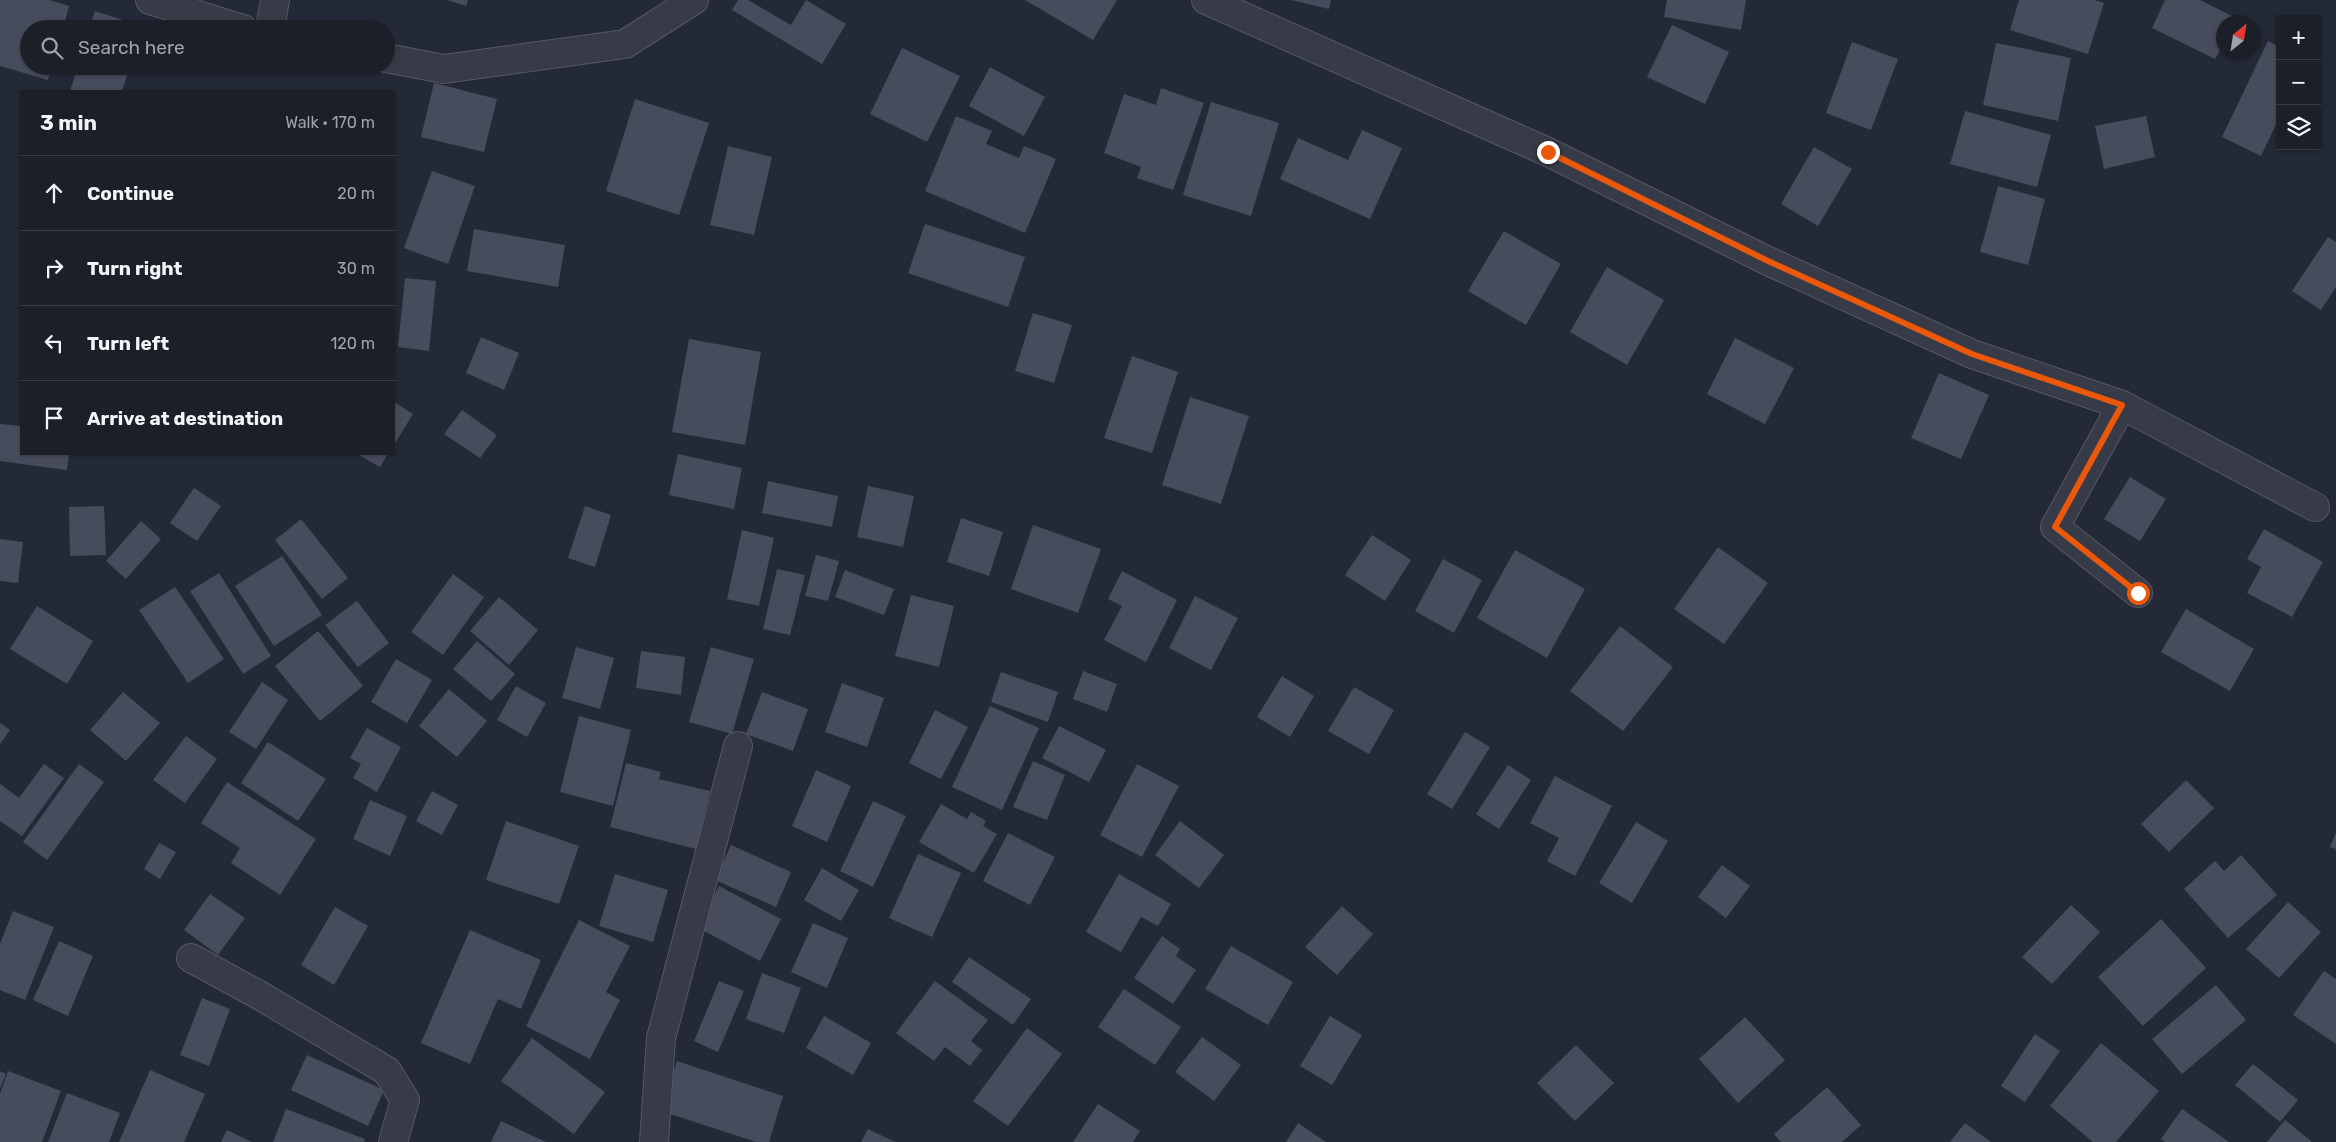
<!DOCTYPE html>
<html lang="en">
<head>
<meta charset="utf-8">
<style>
	body { margin:0; font-family:Rubik,sans-serif; background:#272c34; color:#f1f3f6 }
	.controls { position:absolute; right:15px; top:15px; display:grid; overflow:hidden; border-radius:0px; box-shadow:0 1px 4px #0004 }
	.controls button { width:45px; height:45px; display:grid; place-items:center; padding:0; border:0; border-bottom:1px solid #383d45; background:#1a1f28; color:#f1f3f6; font:25px sans-serif }
	.compass { position:absolute; left:2216px; top:15px; width:45px; height:45px; border-radius:50%; background:#1a1f28; box-shadow:0 1px 4px #0004; rotate:30deg }
	.stop { position:absolute; width:15px; height:15px; margin:-11px; border:4px solid #ea580c; border-radius:50%; background:#fff }
	.stop.end { background:#ea580c; border-color:#fff; box-shadow:0 1px 5px #0008 }
	.list { margin:0; padding:0; list-style:none }
	h2 { display:flex; justify-content:space-between; align-items:center; height:65px; margin:0; padding:0 20px; font-size:21px }
	h2 small { font-size:16px; font-weight:400; color:#9fa2a8 }
	.list li { display:grid; grid-template-columns:32px 1fr auto; gap:15px; align-items:center; box-sizing:border-box; height:75px; padding:0 20px; border-top:1px solid #383d45 }
	.list b { display:block; font-size:19px; white-space:nowrap }
	.list em { font-size:16px; font-style:normal; color:#9fa2a8 }
	.icon { flex:none; width:28px; height:28px; fill:none; stroke:currentColor; stroke-width:2; stroke-linecap:round; stroke-linejoin:round }
	.map { position:relative; flex:none; width:2336px; height:1142px; overflow:hidden }
	.search { position:absolute; background:#1a1f28; box-shadow:0 1px 4px #0004; left:20px; top:20px; width:375px; height:55px; display:flex; align-items:center; gap:12px; box-sizing:border-box; padding:0 18px; border-radius:28px; color:#9fa2a8; font-size:19px }
	.panel { position:absolute; background:#1a1f28; box-shadow:0 1px 4px #0004; left:20px; top:90px; width:375px; height:365px; border-radius:0px }
	.map>svg:first-child { display:block }
	.building { fill:#474c5c }
	.lines { fill:none; stroke-linecap:round; stroke-linejoin:round }
	.minor-casing { stroke:#545964; stroke-width:30 }
	.minor { stroke:#363b47; stroke-width:28 }
	.route { stroke:#ea580c; stroke-width:6 }
</style>
</head>
<body>
<div class="map">
<svg width="2336" height="1142" viewBox="0 0 2336 1142">
	<rect width="100%" height="100%" fill="#232936"/>
	<g class="building">
		<path d="M0,0h49l20,6 -6,23h-34v37h23l-4,14 -48,-14z"/>
		<path d="M447,0h21l-2,6z"/>
		<path d="M738,0h10l43,25 15,-25 40,24 -24,40 -90,-54z"/>
		<path d="M1025,0h92l-24,40z"/>
		<path d="M1291,0h40l-2,9z"/>
		<path d="M1667,0h79l-5,30 -77,-13z"/>
		<path d="M2019,0h75l10,3 -16,51 -78,-24z"/>
		<path d="M2165,0h35l36,18 -2,4h-10v21l-9,16 -63,-31z"/>
		<path d="M95,11l47,15 -1,3h-52z"/>
		<path d="M1672,25l57,27 -24,52 -58,-27z"/>
		<path d="M2268,41l12,6v69l-19,40 -39,-19z"/>
		<path d="M1852,42l46,17 -27,71 -45,-17z"/>
		<path d="M1996,43l75,15 -13,63 -75,-16z"/>
		<path d="M902,48l58,28 -33,66 -57,-28z"/>
		<path d="M78,66h52l-8,25h-52z"/>
		<path d="M990,67l55,30 -21,39 -55,-30z"/>
		<path d="M434,83l63,16 -13,53 -63,-15z"/>
		<path d="M1161,88l43,15 -31,87 -36,-12 4,-11 -37,-14 20,-59 32,11z"/>
		<path d="M635,99l74,24 -30,92 -73,-24z"/>
		<path d="M1211,102l68,21 -28,93 -68,-21z"/>
		<path d="M1965,111l86,24 -14,52 -87,-23z"/>
		<path d="M956,116l36,15 -6,13 33,14 5,-12 32,13 -31,74 -100,-42z"/>
		<path d="M2146,116l9,41 -51,12 -9,-43z"/>
		<path d="M1362,130l40,18 -32,71 -90,-40 18,-41 50,22z"/>
		<path d="M728,146l44,11 -18,78 -44,-10z"/>
		<path d="M1814,147l38,22 -34,57 -37,-22z"/>
		<path d="M432,171l43,15 -27,78 -44,-16z"/>
		<path d="M1998,186l47,13 -17,66 -48,-13z"/>
		<path d="M925,224l100,33 -17,50 -100,-34z"/>
		<path d="M474,229l91,16 -7,42 -91,-16z"/>
		<path d="M1504,231l57,33 -35,61 -58,-34z"/>
		<path d="M2328,237l8,5v45l-15,23 -29,-19z"/>
		<path d="M1607,267l57,33 -37,65 -57,-33z"/>
		<path d="M405,278l31,3 -7,70 -31,-4z"/>
		<path d="M1033,313l39,12 -18,58 -39,-12z"/>
		<path d="M481,337l38,16 -15,37 -38,-17z"/>
		<path d="M1735,338l59,30 -29,56 -58,-30z"/>
		<path d="M689,339l72,13 -16,93 -73,-13z"/>
		<path d="M1132,356l46,16 -26,81 -48,-15z"/>
		<path d="M1939,373l50,22 -28,64 -50,-21z"/>
		<path d="M1190,397l59,19 -28,88 -59,-19z"/>
		<path d="M394,402l19,12 -19,31z"/>
		<path d="M462,410l35,25 -17,23 -36,-24z"/>
		<path d="M0,424l21,2v28h48l-2,16 -67,-9z"/>
		<path d="M357,454h31l-8,13z"/>
		<path d="M678,454l64,14 -8,41 -65,-14z"/>
		<path d="M2130,477l36,22 -26,42 -36,-22z"/>
		<path d="M768,481l70,15 -6,31 -70,-14z"/>
		<path d="M868,486l46,10 -11,51 -46,-10z"/>
		<path d="M194,488l27,18 -24,35 -27,-18z"/>
		<path d="M104,506l2,49 -36,1 -1,-49z"/>
		<path d="M585,506l26,9 -16,52 -27,-9z"/>
		<path d="M961,518l42,14 -14,44 -42,-14z"/>
		<path d="M301,519l47,59 -26,21 -47,-59z"/>
		<path d="M141,521l20,18 -35,40 -20,-18z"/>
		<path d="M1033,525l68,24 -23,64 -67,-24z"/>
		<path d="M2264,529l59,33 -31,55 -45,-24 14,-26 -14,-8z"/>
		<path d="M742,530l32,8 -15,68 -32,-7z"/>
		<path d="M1372,535l39,25 -26,41 -40,-26z"/>
		<path d="M0,539l23,3 -5,41 -18,-2z"/>
		<path d="M1718,547l50,36 -44,61 -50,-35z"/>
		<path d="M1515,550l70,39 -38,69 -70,-40z"/>
		<path d="M816,555l23,6 -11,40 -23,-5z"/>
		<path d="M282,556l40,59 -48,31 -39,-60z"/>
		<path d="M1443,559l39,21 -28,53 -39,-22z"/>
		<path d="M777,569l28,6 -15,60 -27,-6z"/>
		<path d="M845,570l49,19 -10,26 -49,-18z"/>
		<path d="M1122,571l55,29 -31,62 -42,-22 18,-34 -14,-7z"/>
		<path d="M219,573l52,83 -28,18 -53,-83z"/>
		<path d="M453,574l31,23 -41,58 -32,-23z"/>
		<path d="M175,587l49,72 -36,24 -49,-73z"/>
		<path d="M911,595l43,11 -15,61 -44,-11z"/>
		<path d="M1195,596l43,22 -27,52 -42,-22z"/>
		<path d="M499,597l39,33 -29,35 -39,-34z"/>
		<path d="M357,601l32,42 -31,24 -33,-42z"/>
		<path d="M37,606l56,35 -26,43 -57,-35z"/>
		<path d="M2186,609l68,40 -24,42 -69,-39z"/>
		<path d="M1620,626l53,41 -50,64 -53,-40z"/>
		<path d="M318,631l45,55 -43,35 -45,-55z"/>
		<path d="M477,641l38,33 -24,27 -38,-32z"/>
		<path d="M576,647l38,11 -14,51 -38,-11z"/>
		<path d="M711,647l43,12 -22,75 -43,-12z"/>
		<path d="M641,651l44,6 -4,38 -45,-7z"/>
		<path d="M396,659l36,21 -25,43 -36,-21z"/>
		<path d="M1083,671l34,13 -10,28 -34,-13z"/>
		<path d="M1001,672l57,20 -10,30 -57,-20z"/>
		<path d="M1282,676l32,20 -24,41 -33,-20z"/>
		<path d="M262,682l26,18 -32,49 -27,-17z"/>
		<path d="M842,683l42,15 -17,49 -42,-15z"/>
		<path d="M516,686l30,17 -19,34 -30,-17z"/>
		<path d="M1354,687l40,23 -25,44 -41,-23z"/>
		<path d="M449,689l38,32 -30,36 -38,-31z"/>
		<path d="M123,692l37,31 -34,38 -36,-31z"/>
		<path d="M762,692l46,17 -15,42 -47,-17z"/>
		<path d="M990,706l49,22 -37,82 -50,-23z"/>
		<path d="M935,710l33,17 -27,52 -32,-16z"/>
		<path d="M579,716l52,14 -18,76 -53,-14z"/>
		<path d="M0,723l10,7 -10,14z"/>
		<path d="M1059,726l47,24 -17,32 -47,-24z"/>
		<path d="M367,728l34,19 -24,45 -24,-14 8,-14 -11,-6z"/>
		<path d="M1465,732l25,15 -38,62 -25,-15z"/>
		<path d="M186,736l31,23 -32,44 -32,-23z"/>
		<path d="M268,742l58,37 -28,42 -57,-38z"/>
		<path d="M1033,761l32,14 -18,45 -34,-13z"/>
		<path d="M626,763l35,9 -2,7 51,12 -14,58 -86,-22z"/>
		<path d="M44,764l20,14 -42,58 -22,-15v-37l19,14z"/>
		<path d="M79,764l25,18 -57,78 -24,-18z"/>
		<path d="M1137,764l42,22 -37,71 -42,-22z"/>
		<path d="M1508,765l23,15 -32,49 -23,-15z"/>
		<path d="M816,770l35,16 -24,56 -35,-16z"/>
		<path d="M1555,776l57,30 -37,70 -28,-15 12,-23 -29,-15z"/>
		<path d="M2186,780l28,28 -45,44 -28,-28z"/>
		<path d="M227,782l89,57 -36,56 -49,-32 9,-15 -39,-25z"/>
		<path d="M432,791l26,14 -16,30 -26,-14z"/>
		<path d="M370,800l37,16 -17,40 -37,-17z"/>
		<path d="M873,801l33,15 -33,71 -33,-16z"/>
		<path d="M941,804l26,15 4,-7 15,9 -3,5 14,8 -23,39 -55,-31z"/>
		<path d="M506,821l73,25 -20,58 -73,-24z"/>
		<path d="M1180,821l44,34 -25,33 -44,-33z"/>
		<path d="M1636,822l32,19 -36,62 -33,-20z"/>
		<path d="M2336,832v17l-6,-2z"/>
		<path d="M1008,833l47,24 -25,48 -47,-24z"/>
		<path d="M159,843l17,9 -16,27 -16,-10z"/>
		<path d="M731,845l60,27 -15,35 -61,-27z"/>
		<path d="M918,854l43,19 -29,64 -43,-19z"/>
		<path d="M2241,855l36,40 -49,43 -44,-49 31,-28 9,10z"/>
		<path d="M1722,865l28,21 -24,32 -28,-21z"/>
		<path d="M822,868l37,22 -18,31 -37,-21z"/>
		<path d="M615,874l53,16 -15,52 -54,-16z"/>
		<path d="M1119,874l52,30 -13,22 -17,-9 -20,35 -35,-20z"/>
		<path d="M719,886l62,33 -21,42 -63,-34z"/>
		<path d="M210,894l35,24 -27,37 -34,-25z"/>
		<path d="M2288,902l33,30 -42,46 -33,-29z"/>
		<path d="M2071,905l29,27 -48,52 -30,-27z"/>
		<path d="M1342,906l31,28 -36,41 -32,-28z"/>
		<path d="M335,907l33,19 -34,59 -33,-20z"/>
		<path d="M13,911l41,16 -29,73 -25,-10v-46z"/>
		<path d="M2161,919l45,49 -63,58 -45,-49z"/>
		<path d="M579,920l51,26 -24,46 14,8 -30,59 -64,-33z"/>
		<path d="M813,923l35,15 -21,50 -36,-16z"/>
		<path d="M470,930l71,30 -20,49 -23,-10 -28,65 -49,-21z"/>
		<path d="M1162,936l18,13 -4,7 20,14 -23,34 -39,-26z"/>
		<path d="M59,941l34,15 -25,60 -35,-16z"/>
		<path d="M1231,946l62,36 -25,43 -63,-36z"/>
		<path d="M969,957l62,42 -18,26 -61,-43z"/>
		<path d="M2324,971l12,8v65l-43,-29z"/>
		<path d="M762,973l39,15 -17,45 -38,-14z"/>
		<path d="M719,981l25,10 -26,61 -24,-11z"/>
		<path d="M935,981l53,39 -17,21 11,9 -12,16 -25,-19 -11,14 -38,-28z"/>
		<path d="M2216,985l30,35 -64,54 -30,-35z"/>
		<path d="M1124,989l57,38 -26,38 -57,-38z"/>
		<path d="M202,998l28,11 -21,57 -29,-11z"/>
		<path d="M824,1016l47,27 -18,32 -47,-27z"/>
		<path d="M1330,1016l32,19 -30,50 -32,-19z"/>
		<path d="M1745,1017l40,43 -47,43 -39,-44z"/>
		<path d="M1027,1028l35,26 -54,72 -35,-25z"/>
		<path d="M2035,1034l25,17 -35,51 -24,-16z"/>
		<path d="M1202,1037l39,28 -27,36 -39,-29z"/>
		<path d="M532,1038l73,54 -31,42 -73,-53z"/>
		<path d="M2101,1043l58,48 -43,51h-23l-43,-36z"/>
		<path d="M1576,1045l38,38 -39,38 -38,-38z"/>
		<path d="M307,1055l77,35 -16,36 -77,-36z"/>
		<path d="M677,1061l106,35 -14,46h-13l-95,-31z"/>
		<path d="M2253,1064l45,36 -18,22 -45,-37z"/>
		<path d="M150,1070l55,24 -21,48h-65z"/>
		<path d="M0,1071l6,3 -6,14z"/>
		<path d="M8,1071l53,20 -19,51h-42v-48z"/>
		<path d="M1827,1087l34,38 -19,17h-61l-7,-8z"/>
		<path d="M67,1093l53,20 -11,29h-61z"/>
		<path d="M1098,1104l42,27 -7,11h-60z"/>
		<path d="M286,1109l79,30 -1,3h-91z"/>
		<path d="M2182,1109l47,33h-64l-4,-3z"/>
		<path d="M2285,1120l27,22h-45z"/>
		<path d="M501,1121l45,21h-55z"/>
		<path d="M1298,1123l28,19h-40z"/>
		<path d="M1965,1123l26,19h-41z"/>
		<path d="M868,1129l27,13h-34z"/>
		<path d="M227,1130l25,12h-31z"/>
	</g>
	<g class="lines">
		<defs>
			<g id="minor">
				<path d="M150,0l93,29"/>
				<path d="M1206,0l342,152 220,109 204,93 150,51 193,102"/>
				<path d="M270,29l5,-29"/>
				<path d="M386,58l58,11 181,-25 69,-44"/>
				<path d="M2122,405l-67,122 83,66"/>
				<path d="M191,958l68,37 128,76 18,29 -12,42"/>
				<path d="M654,1142l7,-104 77,-292"/>
			</g>
		</defs>
		<use href="#minor" class="minor-casing"/>
		<use href="#minor" class="minor"/>
	</g>
	<g class="lines">
		<path class="route" d="M1548,152l220,109 204,93 150,51 -67,122 83,66"/>
	</g>
</svg>
<div class="controls">
<button>+</button>
<button>−</button>
<button><svg class="icon" aria-label="layers" viewBox="0 0 24 24"><path d="M12 4l9 5-9 5-9-5zM3 14l9 5 9-5"/></svg></button>
</div>
<svg class="compass" viewBox="-18 -18 36 36"><path d="M0-13l5 13h-10z" fill="#e53935"/><path d="M0 13l5-13h-10z" fill="#9fa2a8"/></svg>
<div class="stop" style="left:2138px;top:593px"></div>
<div class="stop end" style="left:1548px;top:152px"></div>
<div class="search"><svg class="icon" aria-label="search" viewBox="0 0 24 24"><circle cx="10" cy="10" r="6"/><path d="M15 15l6 6"/></svg>Search here</div>
<section class="panel">
<h2>3 min<small>Walk · 170 m</small></h2>
<ul class="list">
<li><svg class="icon" aria-label="ahead" viewBox="0 0 24 24"><path d="M12 20V5M6 11l6-6 6 6"/></svg><div><b>Continue</b></div><em>20 m</em></li>
<li><svg class="icon" aria-label="right" viewBox="0 0 24 24"><path d="M7 20v-9h11M14 6l5 5-5 5"/></svg><div><b>Turn right</b></div><em>30 m</em></li>
<li><svg class="icon" aria-label="left" viewBox="0 0 24 24"><path d="M17 20v-9H6M10 6l-5 5 5 5"/></svg><div><b>Turn left</b></div><em>120 m</em></li>
<li><svg class="icon" aria-label="arrive" viewBox="0 0 24 24"><path d="M6 21V4h12l-3 4 3 4H6"/></svg><div><b>Arrive at destination</b></div></li>
</ul>
</section>
</div>
</body>
</html>
